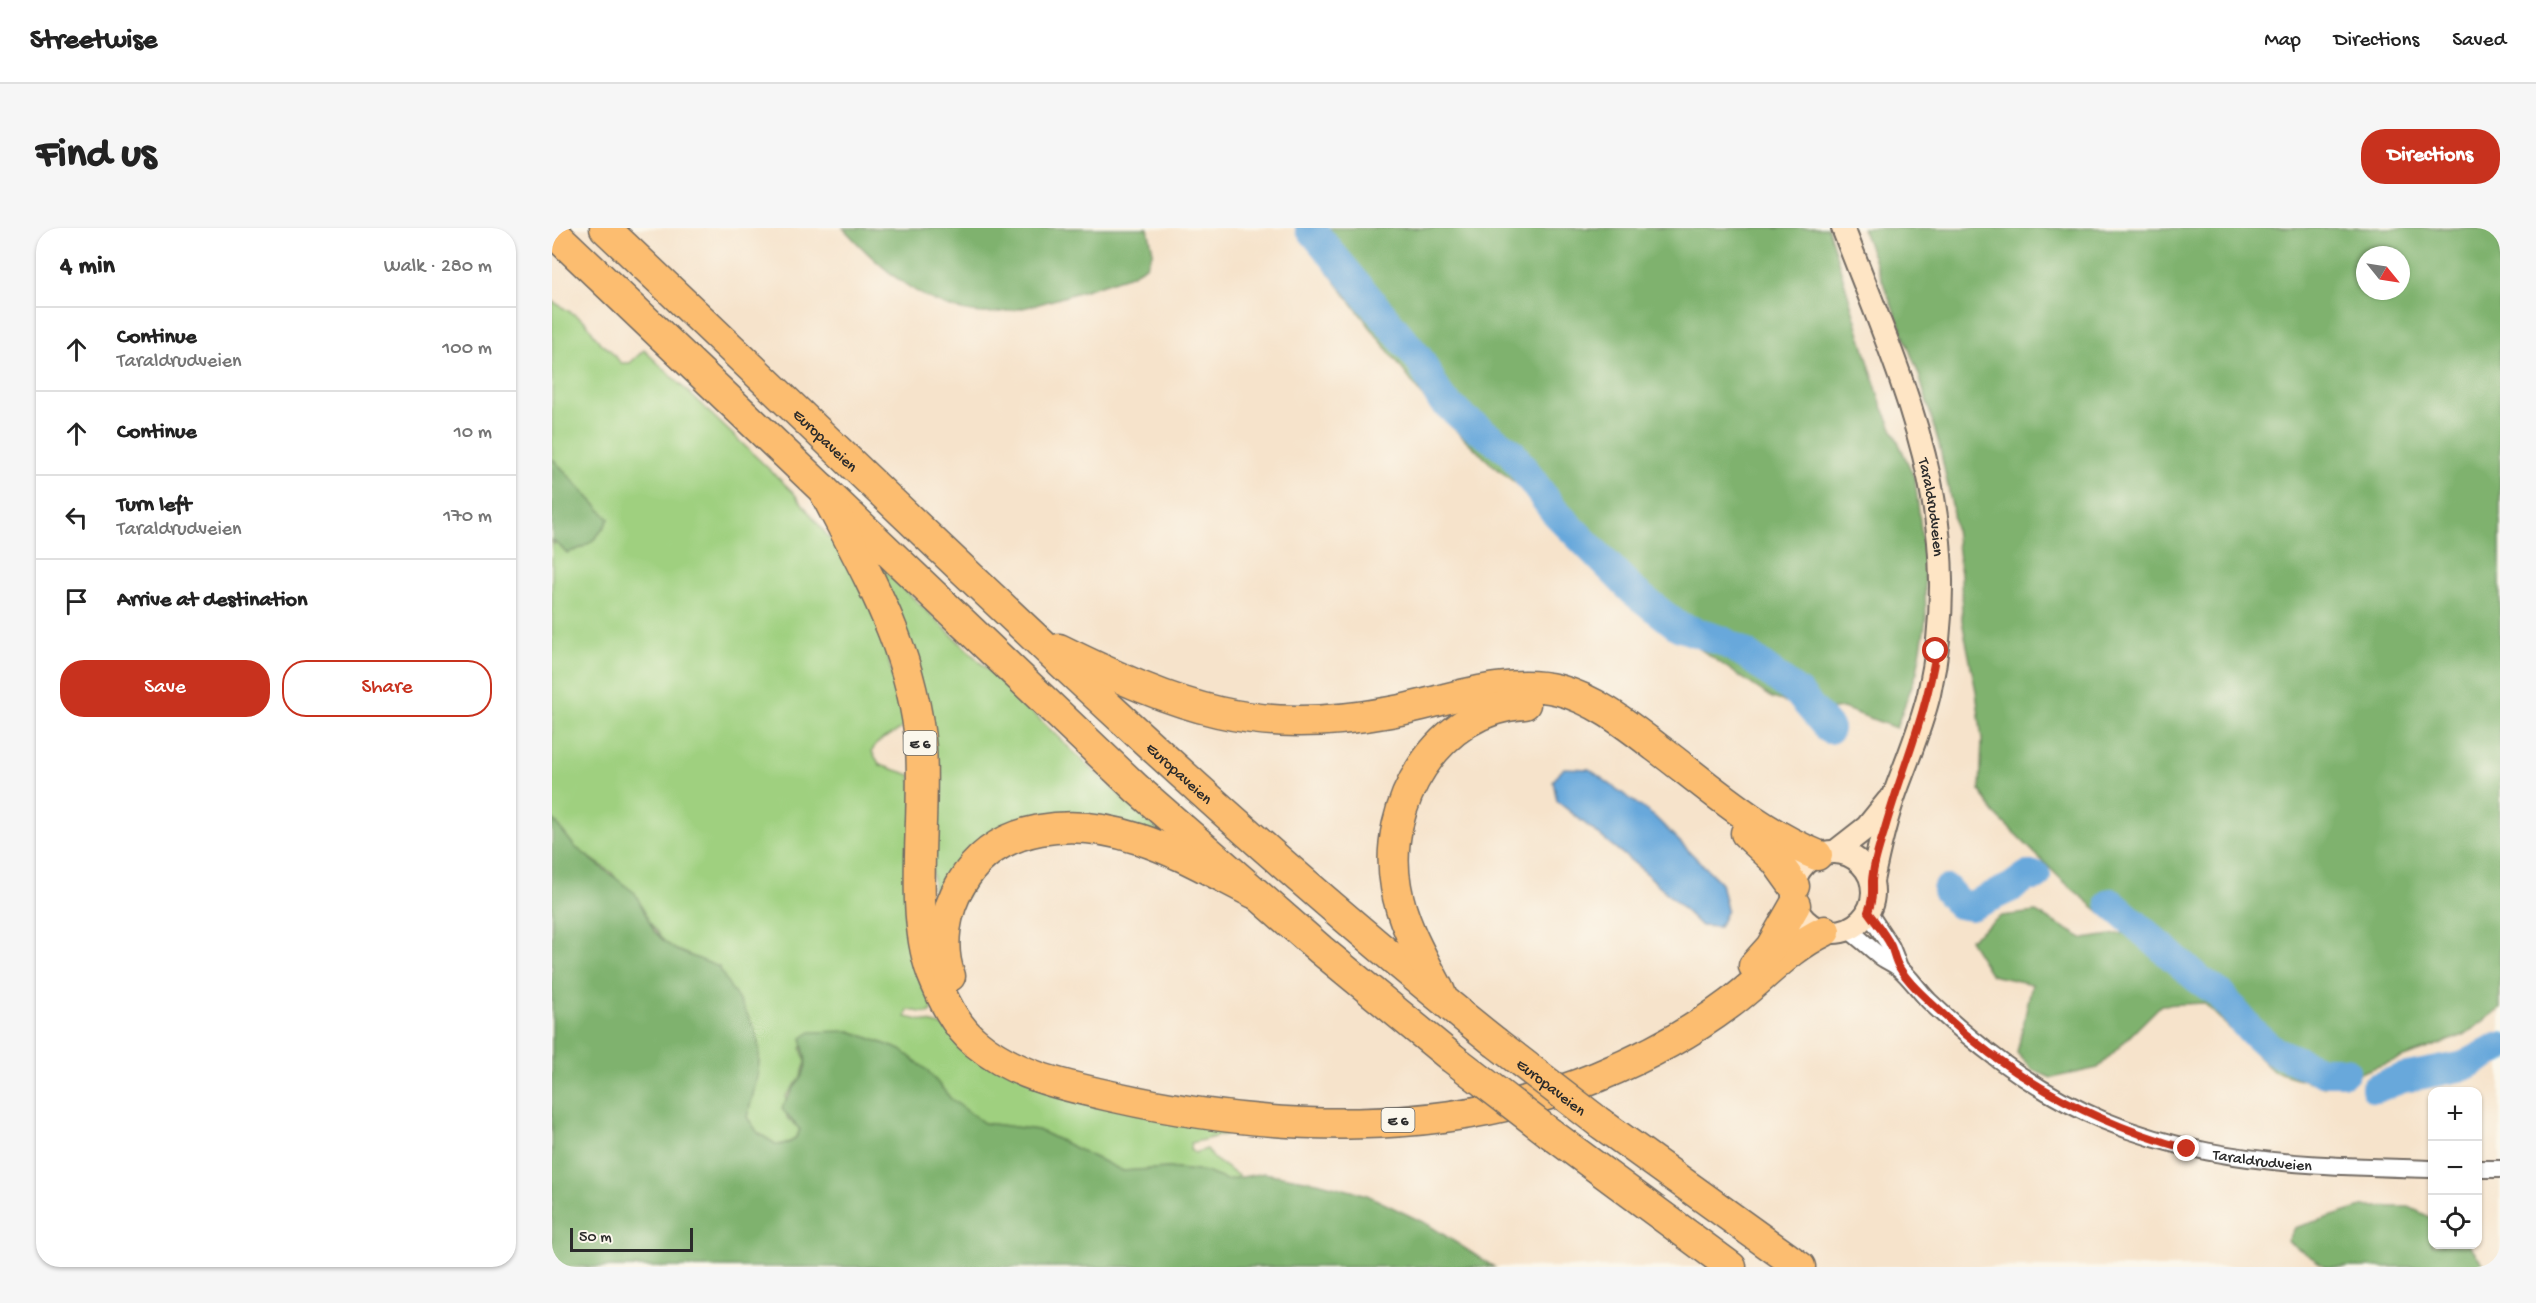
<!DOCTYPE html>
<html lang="en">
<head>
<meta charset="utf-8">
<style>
	body { margin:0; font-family:"Gochi Hand",sans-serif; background:#f6f6f6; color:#222 }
	.controls { position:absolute; right:18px; bottom:18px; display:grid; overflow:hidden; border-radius:12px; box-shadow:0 2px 4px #0004 }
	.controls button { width:54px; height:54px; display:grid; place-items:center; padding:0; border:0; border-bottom:2px solid #e0e0e0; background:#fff; color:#222; font:30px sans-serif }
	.compass { position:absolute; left:1804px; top:18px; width:54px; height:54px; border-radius:50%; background:#fff; box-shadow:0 2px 4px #0004; rotate:120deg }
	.scale { position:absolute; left:18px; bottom:15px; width:123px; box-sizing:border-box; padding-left:6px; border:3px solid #2b2b2b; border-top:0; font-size:16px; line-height:21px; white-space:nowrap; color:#2b2b2b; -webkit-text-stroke:4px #fbf7ec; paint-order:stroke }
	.stop { position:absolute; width:18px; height:18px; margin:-14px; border:4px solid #c8321e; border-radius:50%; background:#fff }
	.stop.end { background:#c8321e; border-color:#fff; box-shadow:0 2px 6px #0008 }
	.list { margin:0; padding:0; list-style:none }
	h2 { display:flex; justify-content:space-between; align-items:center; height:78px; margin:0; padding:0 24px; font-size:26px }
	h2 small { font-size:20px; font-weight:400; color:#767676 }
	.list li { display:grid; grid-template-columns:39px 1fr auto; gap:18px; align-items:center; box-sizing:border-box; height:84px; padding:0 24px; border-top:2px solid #e0e0e0 }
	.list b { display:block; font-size:22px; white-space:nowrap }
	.list p { margin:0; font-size:20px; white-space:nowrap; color:#767676 }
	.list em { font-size:20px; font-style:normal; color:#767676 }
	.actions { display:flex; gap:12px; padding:18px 24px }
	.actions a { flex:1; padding:14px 0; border:2px solid #c8321e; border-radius:24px; text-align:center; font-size:21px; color:#c8321e }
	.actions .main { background:#c8321e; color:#fff }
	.icon { flex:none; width:33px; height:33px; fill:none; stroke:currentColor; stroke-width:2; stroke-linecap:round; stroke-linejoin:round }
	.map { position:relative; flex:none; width:1948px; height:1039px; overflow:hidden; border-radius:24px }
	header { display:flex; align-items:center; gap:36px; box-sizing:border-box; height:84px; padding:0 30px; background:#fff; border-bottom:2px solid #e0e0e0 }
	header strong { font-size:28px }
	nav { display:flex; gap:33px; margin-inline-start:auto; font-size:21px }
	.intro { display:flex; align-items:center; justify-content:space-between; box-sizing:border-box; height:144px; padding:0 36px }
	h1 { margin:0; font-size:42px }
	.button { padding:15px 27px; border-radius:24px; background:#c8321e; color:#fff; font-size:21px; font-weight:700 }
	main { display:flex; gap:36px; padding:0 36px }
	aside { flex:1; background:#fff; border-radius:24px; box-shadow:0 2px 4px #0004 }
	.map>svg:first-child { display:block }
	.green { fill:#9fd07f; stroke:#657e55; stroke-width:1.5 }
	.forest { fill:#7fb26e; stroke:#556e4c; stroke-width:1.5; fill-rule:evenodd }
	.water { fill:#67a8db; stroke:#496a83; stroke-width:1.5 }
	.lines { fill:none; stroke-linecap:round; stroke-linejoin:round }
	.river { stroke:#67a8db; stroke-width:30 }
	.street-casing { stroke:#726b63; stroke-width:20 }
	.secondary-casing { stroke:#726b63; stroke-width:26 }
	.highway-casing { stroke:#726b63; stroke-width:33 }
	.street { stroke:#fff; stroke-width:16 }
	.secondary { stroke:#fee5c5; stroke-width:22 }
	.highway { stroke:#fcbd6f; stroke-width:30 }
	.highway-bridge-casing { stroke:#726b63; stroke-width:33; stroke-linecap:butt }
	.highway-bridge { stroke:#fcbd6f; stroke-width:30 }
	.route { stroke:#c8321e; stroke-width:8 }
	.labels { text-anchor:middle; stroke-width:5; stroke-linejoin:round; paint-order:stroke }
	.shield { fill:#fbf7ec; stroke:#696865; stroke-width:1.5 }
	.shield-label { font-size:15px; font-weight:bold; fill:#2b2b2b }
	.street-label { font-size:16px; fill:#2b2b2b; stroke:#fbf7ec }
</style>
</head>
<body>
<header>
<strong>Streetwise</strong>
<nav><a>Map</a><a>Directions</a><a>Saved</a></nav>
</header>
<div class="intro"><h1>Find us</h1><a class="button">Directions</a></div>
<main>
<aside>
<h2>4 min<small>Walk · 280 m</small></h2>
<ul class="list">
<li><svg class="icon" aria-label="ahead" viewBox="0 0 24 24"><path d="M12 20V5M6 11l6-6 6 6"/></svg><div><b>Continue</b><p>Taraldrudveien</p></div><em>100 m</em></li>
<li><svg class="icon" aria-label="ahead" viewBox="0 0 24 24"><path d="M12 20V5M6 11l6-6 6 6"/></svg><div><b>Continue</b></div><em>10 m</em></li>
<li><svg class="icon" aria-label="left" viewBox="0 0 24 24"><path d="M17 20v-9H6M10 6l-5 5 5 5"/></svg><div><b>Turn left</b><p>Taraldrudveien</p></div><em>170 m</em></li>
<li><svg class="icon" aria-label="arrive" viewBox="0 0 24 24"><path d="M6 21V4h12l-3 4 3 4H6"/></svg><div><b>Arrive at destination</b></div></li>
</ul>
<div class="actions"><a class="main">Save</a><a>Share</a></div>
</aside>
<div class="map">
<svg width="1948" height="1039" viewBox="0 0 1948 1039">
	<rect width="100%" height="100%" fill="#fbf7ec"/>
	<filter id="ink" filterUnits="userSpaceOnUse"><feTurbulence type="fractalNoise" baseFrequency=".0167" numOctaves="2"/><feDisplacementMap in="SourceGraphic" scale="12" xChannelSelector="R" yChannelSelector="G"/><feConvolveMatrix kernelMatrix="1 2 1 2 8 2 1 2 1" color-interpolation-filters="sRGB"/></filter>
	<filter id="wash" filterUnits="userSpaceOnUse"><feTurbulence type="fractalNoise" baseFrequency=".008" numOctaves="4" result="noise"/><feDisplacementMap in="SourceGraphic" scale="24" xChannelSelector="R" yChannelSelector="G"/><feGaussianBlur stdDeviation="1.35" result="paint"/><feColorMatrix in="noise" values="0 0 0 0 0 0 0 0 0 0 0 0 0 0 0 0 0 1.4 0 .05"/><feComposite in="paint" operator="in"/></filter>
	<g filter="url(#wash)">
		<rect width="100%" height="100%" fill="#f6e3cb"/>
		<g class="green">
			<path d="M0,73l33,20 15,22 10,7 11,13h9l14,-13 149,142 55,70 28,49 29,114c-11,12 -28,11 -33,27l8,13 31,10 21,230v6l-4,2 -20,-3 -2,7 35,8 14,10 276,90 -5,9 -35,9 -1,7 5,3 12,-4 7,10 26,18 -14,3 -20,-8 -38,-4 -45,3 -85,-41 -54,-7 -33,-24 -23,-28 -27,-21 -51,-19 -49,17 5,14 -6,17 -14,17 1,22 13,11c-5,13 -11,14 -23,16l-19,-12 -11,-16c7,-28 19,-60 7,-88 -8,-22 -26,-40 -35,-62l-43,-17 -12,-9 -52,-68 -37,-26 -23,-29v-279l2,5 55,-25 -57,-61z"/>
			<path d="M323,333l209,201 89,82 -168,-11 -69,112 -7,-134z"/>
		</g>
		<g class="forest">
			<path d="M291,0h305l5,24 -7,14 -15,9c-35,11 -113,40 -147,38 -57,-2 -104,-45 -141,-85z"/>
			<path d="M748,0h528l53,176 34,75 9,77 2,63 -9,53 -21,56 -53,-20 -26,3 -45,-13 -109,-74 -65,-57 -65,-70 -43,-34 -60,-57 -104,-137z"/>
			<path d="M1310,0h638v781l-36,26 -140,51 -51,-15 -69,-68 -43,2 -63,63 -47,10 -18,-8 -16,-17 15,-69 -41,-9 -22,-35 32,-24 35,-4 48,27 41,-6 -62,-52 -69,-68 -14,-23 2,-50 -6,-49 -14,-70 -1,-46 -9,-69 -13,-62 -20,-69zM1813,27h36v36h-36z"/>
			<path d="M0,230l57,61c-11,19 -20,28 -42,34l-15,-14z"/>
			<path d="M0,590l23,29 60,46 19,38 10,10 12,9 43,17c10,22 27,40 35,62 12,28 0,60 -7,88l11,16 19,12c12,-1 18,-3 23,-15l-18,-21c5,-15 25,-34 24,-47 0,-8 -5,-14 -4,-24l9,-6 39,-1 51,19 27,21 23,28 33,24 54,7 85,41 45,-3 38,4 20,8 38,-7 53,9 50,13 60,29 67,43h-942z"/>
			<path d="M1810,979h47l23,11v26l37,1 17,22h-160l-39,-26 7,-13z"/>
		</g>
		<path class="water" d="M1012,540l25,1 66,48 66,66 6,27 -8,17 -18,-1 -56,-54 -88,-71 -4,-20z"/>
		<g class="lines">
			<g class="river">
				<path d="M758,0l109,131 22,40 26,22 44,31 43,59 80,81 44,34 44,15 24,13 53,40 30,35"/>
				<path d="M1395,662l12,14 12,2 41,-19 15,-11h9"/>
				<path d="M1559,675l86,75 23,16 31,37 23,20 47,20h24"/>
				<path d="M1824,860l27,-10 61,-12 36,-19"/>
			</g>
		</g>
	</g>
	<g filter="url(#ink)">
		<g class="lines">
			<defs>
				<g id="street">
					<path d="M1316,684l23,35 8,20"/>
					<path id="s1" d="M1296,701c11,9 21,18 32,27 5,4 13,7 19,12 11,9 20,23 30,33 24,23 48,43 74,62 135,99 269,102 429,106"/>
					<path d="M1926,941h22"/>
				</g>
				<g id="secondary">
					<path id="s2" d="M1291,0c62,161 125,289 86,466 -8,34 -22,66 -34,99 -10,28 -17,58 -23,88"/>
					<circle cx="1281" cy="664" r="40"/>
					<path d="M1283,624l32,-25 21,-26"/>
				</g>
				<g id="highway">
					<path id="s3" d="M53,0c292,276 575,562 890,814"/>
					<path d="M0,3l584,557 185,162 130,107"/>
					<path d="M271,261c45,88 89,158 98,259 5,69 -12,161 11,225 10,25 23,53 44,70 39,33 90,43 139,54 155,35 332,42 482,-20 46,-19 92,-43 132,-73 33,-24 58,-55 96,-73"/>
					<path d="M507,421c120,59 195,88 331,63 54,-10 114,-36 169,-22 37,10 67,34 97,57 52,39 101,84 161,108"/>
					<path d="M1194,605l30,28 18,25"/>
					<path d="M1202,738l17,-19 24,-42"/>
					<path d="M398,748c-11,-29 -5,-66 11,-92 36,-63 115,-66 178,-45 40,13 77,35 115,54"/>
					<path d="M888,764c-17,-33 -38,-68 -44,-105 -15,-81 42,-179 129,-183"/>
					<path d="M1048,895l200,144"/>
					<path d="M998,905l181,134"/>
				</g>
			</defs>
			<use href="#street" class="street-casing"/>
			<use href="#secondary" class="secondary-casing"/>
			<use href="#highway" class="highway-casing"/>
			<use href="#street" class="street"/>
			<use href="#secondary" class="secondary"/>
			<use href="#highway" class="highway"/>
			<defs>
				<g id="highway-bridge">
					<path id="s4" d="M943,814l105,81"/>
					<path d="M899,829l99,76"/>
				</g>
			</defs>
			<use href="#highway-bridge" class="highway-bridge-casing"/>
			<use href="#highway-bridge" class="highway-bridge"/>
		</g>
	</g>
	<g class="lines" filter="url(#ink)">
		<path class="route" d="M1384,423c-9,63 -35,120 -52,181 -5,15 -11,33 -12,49 0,12 1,19 -4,31 8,11 17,22 23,34 3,7 4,15 8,21 10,17 29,33 44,47 69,65 152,109 244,135"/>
	</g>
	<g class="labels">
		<g class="shield">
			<rect x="351.5" y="503" width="33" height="24" rx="4.5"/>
			<rect x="829.5" y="880" width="33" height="24" rx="4.5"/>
		</g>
		<g class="shield-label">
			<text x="368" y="520">E 6</text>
			<text x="846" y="897">E 6</text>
		</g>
		<g class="street-label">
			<text dy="6" stroke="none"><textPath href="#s3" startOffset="306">Europaveien</textPath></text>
			<text dy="6" stroke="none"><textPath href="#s2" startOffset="294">Taraldrudveien</textPath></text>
			<text dy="6" stroke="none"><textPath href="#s3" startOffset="792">Europaveien</textPath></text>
			<text dy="6" stroke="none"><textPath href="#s4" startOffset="72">Europaveien</textPath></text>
			<text dy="6" stroke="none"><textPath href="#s1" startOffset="486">Taraldrudveien</textPath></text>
		</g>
	</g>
</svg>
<div class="controls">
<button>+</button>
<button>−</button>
<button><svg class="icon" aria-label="locate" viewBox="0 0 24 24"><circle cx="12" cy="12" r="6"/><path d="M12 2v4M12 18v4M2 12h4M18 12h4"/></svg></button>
</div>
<svg class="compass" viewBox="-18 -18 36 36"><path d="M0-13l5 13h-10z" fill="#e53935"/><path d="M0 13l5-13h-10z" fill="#767676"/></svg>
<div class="scale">50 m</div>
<div class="stop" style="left:1384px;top:423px"></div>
<div class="stop end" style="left:1635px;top:921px"></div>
</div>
</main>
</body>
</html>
